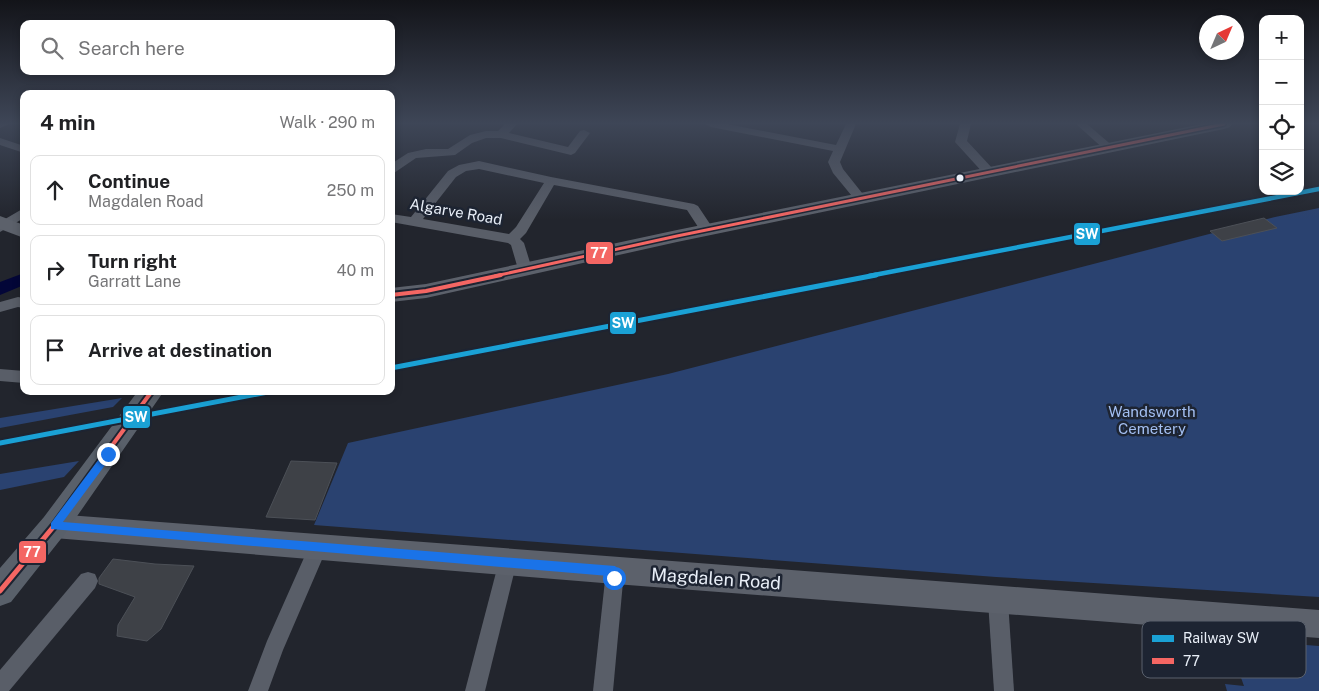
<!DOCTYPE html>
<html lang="en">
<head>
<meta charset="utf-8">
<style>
	body { margin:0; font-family:"Public Sans",sans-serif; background:#f6f6f6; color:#202124 }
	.controls { position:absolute; right:15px; top:15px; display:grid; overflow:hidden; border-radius:10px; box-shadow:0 2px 8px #0003 }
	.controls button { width:45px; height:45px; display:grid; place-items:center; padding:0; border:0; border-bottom:1px solid #e0e0e0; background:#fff; color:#202124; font:25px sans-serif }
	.compass { position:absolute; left:1199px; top:15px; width:45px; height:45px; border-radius:50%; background:#fff; box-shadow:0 2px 8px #0003; rotate:44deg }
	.stop { position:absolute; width:15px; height:15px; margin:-11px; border:4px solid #1a73e8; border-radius:50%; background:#fff }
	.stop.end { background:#1a73e8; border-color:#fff; box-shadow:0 1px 5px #0008 }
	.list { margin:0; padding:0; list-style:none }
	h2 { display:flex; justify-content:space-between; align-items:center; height:65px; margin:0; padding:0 20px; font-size:21px }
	h2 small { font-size:16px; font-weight:400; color:#757577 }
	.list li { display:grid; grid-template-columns:32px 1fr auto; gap:15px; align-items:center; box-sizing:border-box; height:70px; margin:0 10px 10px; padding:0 10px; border:1px solid #e0e0e0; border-radius:10px }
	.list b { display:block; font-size:19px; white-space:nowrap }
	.list p { margin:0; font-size:16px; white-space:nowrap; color:#757577 }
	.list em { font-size:16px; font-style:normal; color:#757577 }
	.icon { flex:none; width:28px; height:28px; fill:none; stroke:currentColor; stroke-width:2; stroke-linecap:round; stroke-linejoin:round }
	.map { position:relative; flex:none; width:1319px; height:691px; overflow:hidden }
	.search { position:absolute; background:#fff; box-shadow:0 2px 8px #0003; left:20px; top:20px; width:375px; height:55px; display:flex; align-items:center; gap:12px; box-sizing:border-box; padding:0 18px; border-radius:10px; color:#757577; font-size:19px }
	.panel { position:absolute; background:#fff; box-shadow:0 2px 8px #0003; left:20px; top:90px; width:375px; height:305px; border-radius:10px }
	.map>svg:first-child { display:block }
	.green { fill:#2a4270 }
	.water { fill:#030638 }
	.building { fill:#3e4147; stroke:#4c5057 }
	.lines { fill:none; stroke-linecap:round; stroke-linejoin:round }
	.street { fill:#595e68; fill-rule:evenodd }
	.secondary { fill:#5c616b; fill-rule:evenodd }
	.primary { fill:#59606a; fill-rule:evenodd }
	.bus-1-far2-casing { stroke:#1d2432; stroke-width:6 }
	.bus-1-far1-casing { stroke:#1d2432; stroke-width:8 }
	.bus-1-casing { stroke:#1d2432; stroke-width:9 }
	.bus-1-far2 { stroke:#f46663; stroke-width:3 }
	.bus-1-far1 { stroke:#f46663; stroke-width:4 }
	.bus-1 { stroke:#f46663; stroke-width:5 }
	.rail-1-far1-casing { stroke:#1d2432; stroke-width:8 }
	.rail-1-casing { stroke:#1d2432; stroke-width:9 }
	.rail-1-far1 { stroke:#1aa1d5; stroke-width:4.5 }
	.rail-1 { stroke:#1aa1d5; stroke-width:5 }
	.route { fill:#1a73e8 }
	.bus-dot { fill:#e8eef7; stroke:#1d2432; stroke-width:2 }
	.labels { text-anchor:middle; stroke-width:5; stroke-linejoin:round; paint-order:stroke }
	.street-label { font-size:15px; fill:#e8eef7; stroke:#1d2432 }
	.park-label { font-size:15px; fill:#a3bff2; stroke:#1d2432 }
	.near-street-label { font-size:18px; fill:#e8eef7; stroke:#1d2432 }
	.key { fill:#1d2432; stroke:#5a616d; stroke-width:1 }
	.key-label { font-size:14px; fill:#e8eef7 }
	.line-badge { stroke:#1d2432; stroke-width:2 }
	.badge-label { font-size:14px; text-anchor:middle; font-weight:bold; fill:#fff }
</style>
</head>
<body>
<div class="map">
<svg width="1319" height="691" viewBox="0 0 1319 691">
	<rect width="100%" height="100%" fill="#22252d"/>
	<g class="green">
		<path d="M1319,208v389l-323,-20 -682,-52 34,-82 320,-69 607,-157z"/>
		<path d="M122,398l-9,9 -113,21v-10z"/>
		<path d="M79,461l-15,16 -64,13v-16z"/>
		<path d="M1227,639l92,7v45h-92l-2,-7 19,2z"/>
	</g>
	<path class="water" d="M24,273v12l-24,10v-13z"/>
	<g class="building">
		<path d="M1264,218l13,10 -55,13 -12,-10z"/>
		<path d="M291,461l46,2 -22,57 -49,-3z"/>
		<path d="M113,559l42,5 39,2 -33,63 -14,12 -30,-5 1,-11 17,-28 -36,-13v-6z"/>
	</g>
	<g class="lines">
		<g class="street">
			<path d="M0,124h9l-9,4z"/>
			<path d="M505,124h12l-8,9 59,14 12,-16 4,-1 6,3 -15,20 -4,2 -70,-17h-15l-14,5 -17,12 -39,3 -25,17v-11l17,-11 18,-4h22l22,-14 16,-4h12z"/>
			<path d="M705,124h22l109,21 10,-21h10l-16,38 3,7 23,29 -6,4 -4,-1 -23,-28 -5,-11 5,-11 -122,-24z"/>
			<path d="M960,124h11l-4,17 26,28 2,3 -2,3h-8l-30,-33z"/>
			<path d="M1076,124h11l28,24 -2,2h-8z"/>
			<path d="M0,138l24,8v7l-24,-8z"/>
			<path d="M479,161l72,16 143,27 4,2 16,24 -2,3h-10l-15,-23 -133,-25 -28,48 -6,6 4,4 8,26 -2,3h-10l-2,-3 -7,-24 -3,-2 -117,-21v-8l20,3 37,-46 11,-6zM479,169l65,14 -28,44 -7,7 -86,-15 33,-42 10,-6z"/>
			<path d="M24,208v10l-24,14v-10z"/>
			<path d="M18,297l6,1v10l-6,-1 -18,5v-10z"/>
			<path d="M0,369l24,2v12l-24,-2z"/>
			<path d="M318,539l7,3 2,6 -44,102 -15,41h-20l19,-50 44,-99z"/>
			<path d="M508,552l7,3 2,6 -32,130h-20l34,-130 2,-6z"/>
			<path d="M615,562l7,3 2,6 -11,120h-20l13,-120 2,-6z"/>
			<path d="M88,572l7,2 3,7 -3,7 -86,103h-9v-21l81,-96z"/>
			<path d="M998,591l7,3 3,7 6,90h-20l-6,-90 3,-7z"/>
		</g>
		<g class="secondary">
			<path d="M1202,124h30l-2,3 -6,2 -547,113 -251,56 -35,4v-14l35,-4 251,-54z"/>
			<path d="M0,216l24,9v13l-24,-9z"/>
			<path d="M54,514l1265,96v28l-704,-54 -561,-46 -9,-4 -4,-8 4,-8z"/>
		</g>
		<path class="primary" d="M138,391h26l-100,144 -53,67 -11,4v-38l44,-51z"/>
		<defs>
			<path id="bus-1-far2" d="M495,276l182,-40 547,-112"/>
			<g id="bus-1-far1">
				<path d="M391,295l35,-4 75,-16"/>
				<path d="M100,462l52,-71"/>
			</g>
			<path id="bus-1" d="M0,591l54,-65 47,-65"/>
		</defs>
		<use href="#bus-1-far2" class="bus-1-far2-casing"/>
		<use href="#bus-1-far1" class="bus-1-far1-casing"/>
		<use href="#bus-1" class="bus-1-casing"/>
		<use href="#bus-1-far2" class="bus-1-far2"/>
		<use href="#bus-1-far1" class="bus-1-far1"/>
		<use href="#bus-1" class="bus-1"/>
		<defs>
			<path id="rail-1-far1" d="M869,276l450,-87"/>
			<g id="rail-1">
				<path d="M391,368l485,-93"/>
				<path d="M0,443l273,-52"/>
			</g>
		</defs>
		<use href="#rail-1-far1" class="rail-1-far1-casing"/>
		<use href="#rail-1" class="rail-1-casing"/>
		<use href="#rail-1-far1" class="rail-1-far1"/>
		<use href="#rail-1" class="rail-1"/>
	</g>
	<linearGradient id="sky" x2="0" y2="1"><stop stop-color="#131419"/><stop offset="0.56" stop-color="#3e4657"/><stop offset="1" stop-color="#3e4657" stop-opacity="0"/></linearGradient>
	<rect width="1319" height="220" fill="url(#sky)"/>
	<path class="route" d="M108,450l5,4 -2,3 -48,65 552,44 5,5 -1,7 -5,5 -4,-1 -1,-6 -558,-47v-6l54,-72z"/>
	<circle class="bus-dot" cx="960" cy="178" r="4.5"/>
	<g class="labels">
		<g class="street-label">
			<text transform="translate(456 212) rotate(10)" y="5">Algarve Road</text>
		</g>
		<g class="park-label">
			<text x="1152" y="417">Wandsworth<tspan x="1152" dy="17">Cemetery</tspan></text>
		</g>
		<g class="near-street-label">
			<text transform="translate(716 579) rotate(4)" y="6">Magdalen Road</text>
		</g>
	</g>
	<rect x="1142" y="621" width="164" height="57" rx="8" class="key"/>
	<rect x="1152" y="635" width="22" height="7" fill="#1aa1d5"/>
	<rect x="1152" y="658" width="22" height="6" fill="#f46663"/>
	<g class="key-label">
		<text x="1183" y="643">Railway SW</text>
		<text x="1183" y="666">77</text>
	</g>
	<g class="line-badge">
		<rect x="1073" y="222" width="28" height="24" rx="5" fill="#1aa1d5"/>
		<rect x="585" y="241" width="29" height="24" rx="5" fill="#f46663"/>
		<rect x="609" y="311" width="28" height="24" rx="5" fill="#1aa1d5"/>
		<rect x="122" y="405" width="29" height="24" rx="5" fill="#1aa1d5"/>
		<rect x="18" y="540" width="29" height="24" rx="5" fill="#f46663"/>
	</g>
	<g class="badge-label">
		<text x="1087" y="239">SW</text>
		<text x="599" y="258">77</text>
		<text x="623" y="328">SW</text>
		<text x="136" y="422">SW</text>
		<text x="32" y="557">77</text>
	</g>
</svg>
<div class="controls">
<button>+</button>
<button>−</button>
<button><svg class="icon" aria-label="locate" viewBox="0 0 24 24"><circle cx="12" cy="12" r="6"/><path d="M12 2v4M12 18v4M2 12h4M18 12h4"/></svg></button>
<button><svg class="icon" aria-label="layers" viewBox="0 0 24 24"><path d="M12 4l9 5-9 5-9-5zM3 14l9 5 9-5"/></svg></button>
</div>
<svg class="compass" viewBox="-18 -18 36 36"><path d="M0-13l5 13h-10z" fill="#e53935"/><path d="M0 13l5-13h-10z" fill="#757577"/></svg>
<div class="stop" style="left:614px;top:578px"></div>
<div class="stop end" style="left:108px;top:454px"></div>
<div class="search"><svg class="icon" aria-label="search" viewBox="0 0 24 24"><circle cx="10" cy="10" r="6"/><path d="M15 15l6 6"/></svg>Search here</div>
<section class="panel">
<h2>4 min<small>Walk · 290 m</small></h2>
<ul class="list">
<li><svg class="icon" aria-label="ahead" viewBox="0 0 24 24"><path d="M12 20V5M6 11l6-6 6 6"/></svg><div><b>Continue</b><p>Magdalen Road</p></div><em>250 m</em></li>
<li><svg class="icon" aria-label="right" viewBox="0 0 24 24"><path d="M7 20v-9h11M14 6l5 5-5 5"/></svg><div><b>Turn right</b><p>Garratt Lane</p></div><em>40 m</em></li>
<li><svg class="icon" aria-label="arrive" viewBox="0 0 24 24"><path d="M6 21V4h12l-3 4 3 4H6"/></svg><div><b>Arrive at destination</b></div></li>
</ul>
</section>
</div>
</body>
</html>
